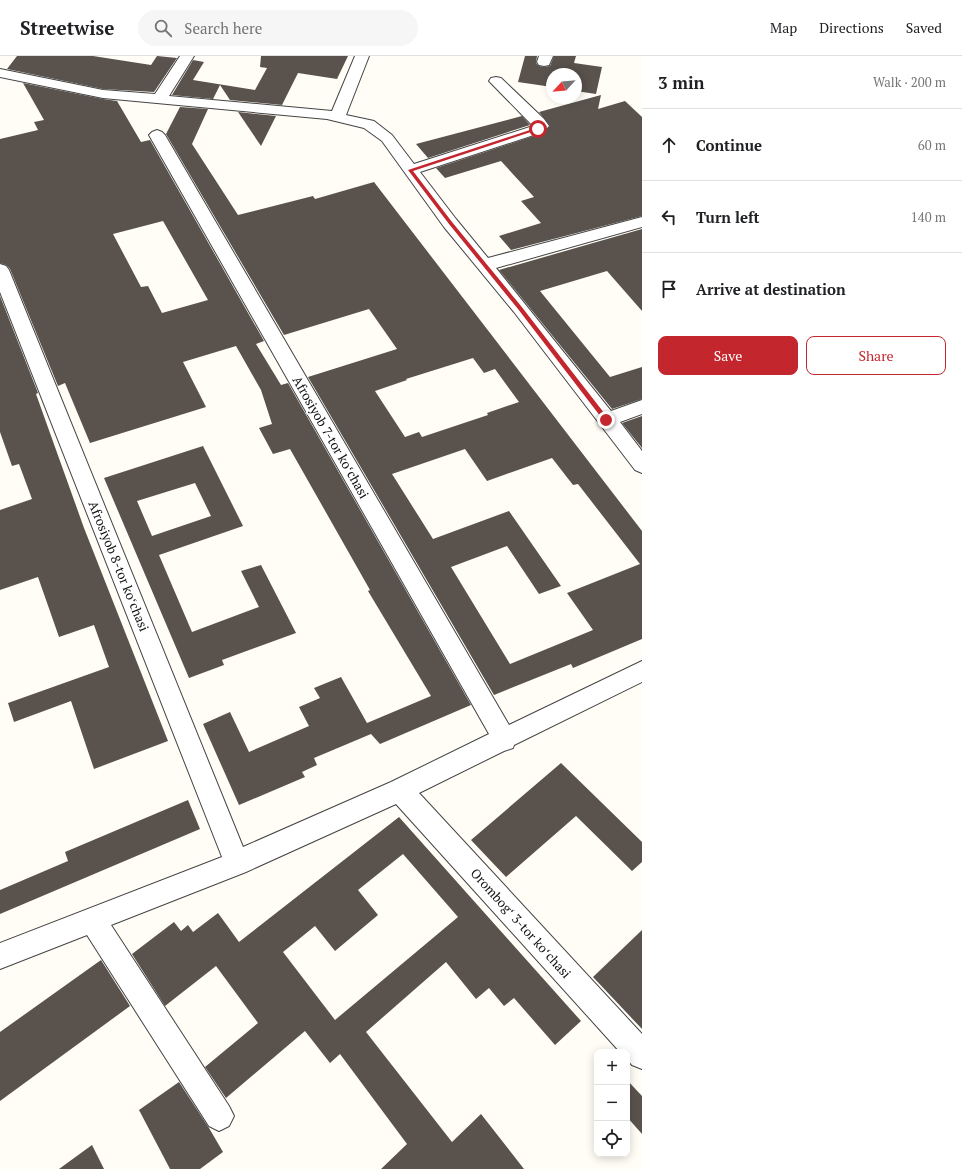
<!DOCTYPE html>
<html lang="en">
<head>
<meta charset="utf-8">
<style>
	body { margin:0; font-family:"PT Serif",serif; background:#f6f6f6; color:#202124 }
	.controls { position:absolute; right:12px; bottom:12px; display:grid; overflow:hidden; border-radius:8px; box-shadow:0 2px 10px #0003 }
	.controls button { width:36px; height:36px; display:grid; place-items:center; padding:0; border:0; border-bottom:1px solid #e0e0e0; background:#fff; color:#202124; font:20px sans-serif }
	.compass { position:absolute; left:546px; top:12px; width:36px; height:36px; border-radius:50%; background:#fff; box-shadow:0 2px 10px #0003; rotate:244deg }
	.stop { position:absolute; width:12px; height:12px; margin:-9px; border:3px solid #c4262e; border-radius:50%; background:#fff }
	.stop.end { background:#c4262e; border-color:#fff; box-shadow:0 1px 4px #0008 }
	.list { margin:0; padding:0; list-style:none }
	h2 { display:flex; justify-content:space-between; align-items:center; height:52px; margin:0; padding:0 16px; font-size:17px }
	h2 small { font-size:13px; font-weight:400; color:#757577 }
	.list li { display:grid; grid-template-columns:26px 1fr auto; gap:12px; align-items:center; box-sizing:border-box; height:72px; padding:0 16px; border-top:1px solid #e0e0e0 }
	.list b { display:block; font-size:15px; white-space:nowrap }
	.list em { font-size:13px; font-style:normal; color:#757577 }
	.actions { display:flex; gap:8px; padding:12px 16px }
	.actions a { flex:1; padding:9px 0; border:1px solid #c4262e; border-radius:8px; text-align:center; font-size:14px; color:#c4262e }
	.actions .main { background:#c4262e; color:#fff }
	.icon { flex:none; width:22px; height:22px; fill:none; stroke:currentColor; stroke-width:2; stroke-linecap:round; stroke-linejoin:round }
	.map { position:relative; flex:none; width:642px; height:1113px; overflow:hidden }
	header { display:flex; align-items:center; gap:24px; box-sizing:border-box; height:56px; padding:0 20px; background:#fff; border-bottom:1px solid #e0e0e0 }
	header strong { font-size:19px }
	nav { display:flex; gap:22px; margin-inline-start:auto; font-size:14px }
	.search { width:280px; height:36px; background:#f6f6f6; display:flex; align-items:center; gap:10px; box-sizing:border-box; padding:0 14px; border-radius:22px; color:#757577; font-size:15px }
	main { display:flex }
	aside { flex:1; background:#fff }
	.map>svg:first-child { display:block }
	.building { fill:#5a524d; fill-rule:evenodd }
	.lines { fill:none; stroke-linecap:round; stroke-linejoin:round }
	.minor-casing { stroke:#444; stroke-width:2 }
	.minor { fill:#fff; fill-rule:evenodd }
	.route { fill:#c4262e }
	.labels { text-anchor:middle; stroke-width:4; stroke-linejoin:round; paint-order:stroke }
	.street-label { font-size:13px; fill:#111; stroke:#fff }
</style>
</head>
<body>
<header>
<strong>Streetwise</strong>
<div class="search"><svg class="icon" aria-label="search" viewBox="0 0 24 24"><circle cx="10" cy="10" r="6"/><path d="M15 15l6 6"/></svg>Search here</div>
<nav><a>Map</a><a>Directions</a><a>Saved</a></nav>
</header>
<main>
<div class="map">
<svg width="642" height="1113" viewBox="0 0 642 1113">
	<rect width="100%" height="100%" fill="#fffdf5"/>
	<g class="building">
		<path d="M17,0h76l58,9 6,-9 20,2 -23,34 -51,-3 -96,-20z"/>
		<path d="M261,0h87l-11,23 -39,-6 -16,32 -52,-5 -10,-15 -7,14 -41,-4 21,-35 11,2 -11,18 62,10 12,-22 -7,-1z"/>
		<path d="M525,0h12l-1,7 3,3 5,1 6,-1 4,-10h22l-2,7 28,4 -6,27 -20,-3v-17h-24v13l-34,-5z"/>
		<path d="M23,27l80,16 14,2 24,41 9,-2 114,201 -8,3 25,41 7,-2 183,322 -91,39 -9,-10 -57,24 3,7 -15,7 3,5 -66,28 -36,-81 27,-12 19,40 60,-26 -10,-19 21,-9 -6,-10 27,-11 26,46 64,-27 -63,-105 2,-1 -80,-141 -17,5 -14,-26 13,-4 -11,-34 -25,-44 -53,16 23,45 -116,36 -25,-60 -7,3 -48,-117 -4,-4 -6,-2v-124l38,-9 -4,-8 10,-2zM163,165l45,79 -46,13 -14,-27 -7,1 -28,-53z"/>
		<path d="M601,39l-3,14 27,-8 17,16v99l-131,34 -12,-14 42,-13 -20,-22 13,-4 -33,-36 -56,17 -9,-10 107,-35 7,-7 -11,-14z"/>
		<path d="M180,51l28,2 -16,35 46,71 75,-19 2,3 59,-17 268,349v108l-69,29 -2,-4 -77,31 -186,-318 89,-28 -28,-40 -85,26 -118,-201zM473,302l11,15 11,-4 24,33 -32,11 1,2 -66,22 -3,-5 -14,5 -30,-46 32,-11 -1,-1zM465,393l22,32 65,-23 21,27 5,-1 62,80 -73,29 26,37 -83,34 -59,-97 56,-21 32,48 22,-8 -52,-75 -76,28 -41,-65z"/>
		<path d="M238,56l38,4 -15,30z"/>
		<path d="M522,60l8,9 -102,33 -12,-14z"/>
		<path d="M642,173v82l-35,-40 -67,20 70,86 32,-10v32l-30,10 -113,-139z"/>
		<path d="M0,240l38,97 -2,1 48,134 84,213 -74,28 -23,-68 -57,21 -6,-19 101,-36 -15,-42 -35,12 -21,-60 -38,13v-80l32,-11 -13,-35 -7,2 -12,-34z"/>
		<path d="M642,360v32l-20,-25z"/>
		<path d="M203,390l40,80 -84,29 33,77 67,-25 -18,-36 20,-6 35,68 -74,27 2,5 -35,13 -85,-200zM195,427l16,33 -59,20 -15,-35z"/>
		<path d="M561,707l81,79v20l-10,9 -56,-55 -70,61 -35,-37z"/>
		<path d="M188,744l12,29 -200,85v-24l68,-29 -3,-9z"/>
		<path d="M399,761l182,204 -26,24 -41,-47 -10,8 -15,-18 -13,11 -30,-37 -80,70 86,110 29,-28 43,55h-143l26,-25 -67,-90 -10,9 -25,-32 -79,67 -21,-31 53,-44 -42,-57 -51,40 -33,-52 42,-32 7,9 7,-6 5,7 25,-19 21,29zM403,798l55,63 -123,103 -52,-68 32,-26 20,25 43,-36 -20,-25z"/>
		<path d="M642,874v99l-49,-52z"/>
		<path d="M101,904l29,46 -130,95v-69z"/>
		<path d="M627,1024l15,16v38l-15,-17z"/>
		<path d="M179,1026l30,46 14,24 -23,17h-30l-31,-59z"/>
		<path d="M92,1089l12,24h-45z"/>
	</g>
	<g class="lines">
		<defs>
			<g id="minor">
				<path d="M180,0h14l-25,40 163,15 23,-55h14l-23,59 28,6 18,14 22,29 119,-38 -44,-45 2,-3 5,-1 5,1 43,41 5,7 -6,6 -123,40 36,47 32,39 154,-41v10l-146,41 115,143 31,-11v14l-22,8 22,29v22l-7,-3 -121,-158 -70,-85 -62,-86 -18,-13 -37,-9 -224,-21 -103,-21v-8l103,21 52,4z"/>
				<path d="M539,0h14l-4,9 -5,1 -5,-1 -2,-3z"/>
				<path d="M157,74l5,2 3,3 344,590 133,-64v21l-128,63 -1,3 -9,3 -85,42 223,241v35l-10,-4 -5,-6v-7h-7l-224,-248 -150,68 -135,53 118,181 5,10 -5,10 -10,5 -10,-5 -122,-191 -87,34v-26l222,-86 -222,-565v-28l6,2 3,4 234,577 148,-65 98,-48 -340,-599 3,-3z"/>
			</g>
		</defs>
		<use href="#minor" class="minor-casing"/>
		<use href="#minor" class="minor"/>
	</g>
	<path class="route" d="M536,72l4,1 -127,42 39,51 69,84 87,112v3h-4l-86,-112 -69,-85 -41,-54z"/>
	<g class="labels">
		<g class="street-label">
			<text transform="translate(331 381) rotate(60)" y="5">Afrosiyob 7-tor koʻchasi</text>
			<text transform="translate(119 510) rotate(68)" y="5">Afrosiyob 8-tor koʻchasi</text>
			<text transform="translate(521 867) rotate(48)" y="5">Orombogʻ 3-tor koʻchasi</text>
		</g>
	</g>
</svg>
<div class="controls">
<button>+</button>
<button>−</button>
<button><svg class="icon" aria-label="locate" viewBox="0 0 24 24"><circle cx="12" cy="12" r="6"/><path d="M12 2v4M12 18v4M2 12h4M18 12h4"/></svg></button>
</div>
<svg class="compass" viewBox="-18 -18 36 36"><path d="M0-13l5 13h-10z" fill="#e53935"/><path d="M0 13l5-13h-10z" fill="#757577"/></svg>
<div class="stop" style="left:538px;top:73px"></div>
<div class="stop end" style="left:606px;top:364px"></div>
</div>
<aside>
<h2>3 min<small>Walk · 200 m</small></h2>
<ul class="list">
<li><svg class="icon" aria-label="ahead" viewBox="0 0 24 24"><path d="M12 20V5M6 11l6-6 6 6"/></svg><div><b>Continue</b></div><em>60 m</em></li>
<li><svg class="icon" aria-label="left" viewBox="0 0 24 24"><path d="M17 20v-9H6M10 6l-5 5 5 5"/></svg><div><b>Turn left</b></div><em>140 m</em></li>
<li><svg class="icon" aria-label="arrive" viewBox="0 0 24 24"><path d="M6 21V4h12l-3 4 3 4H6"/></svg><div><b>Arrive at destination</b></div></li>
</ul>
<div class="actions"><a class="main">Save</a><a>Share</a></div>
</aside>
</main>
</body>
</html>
